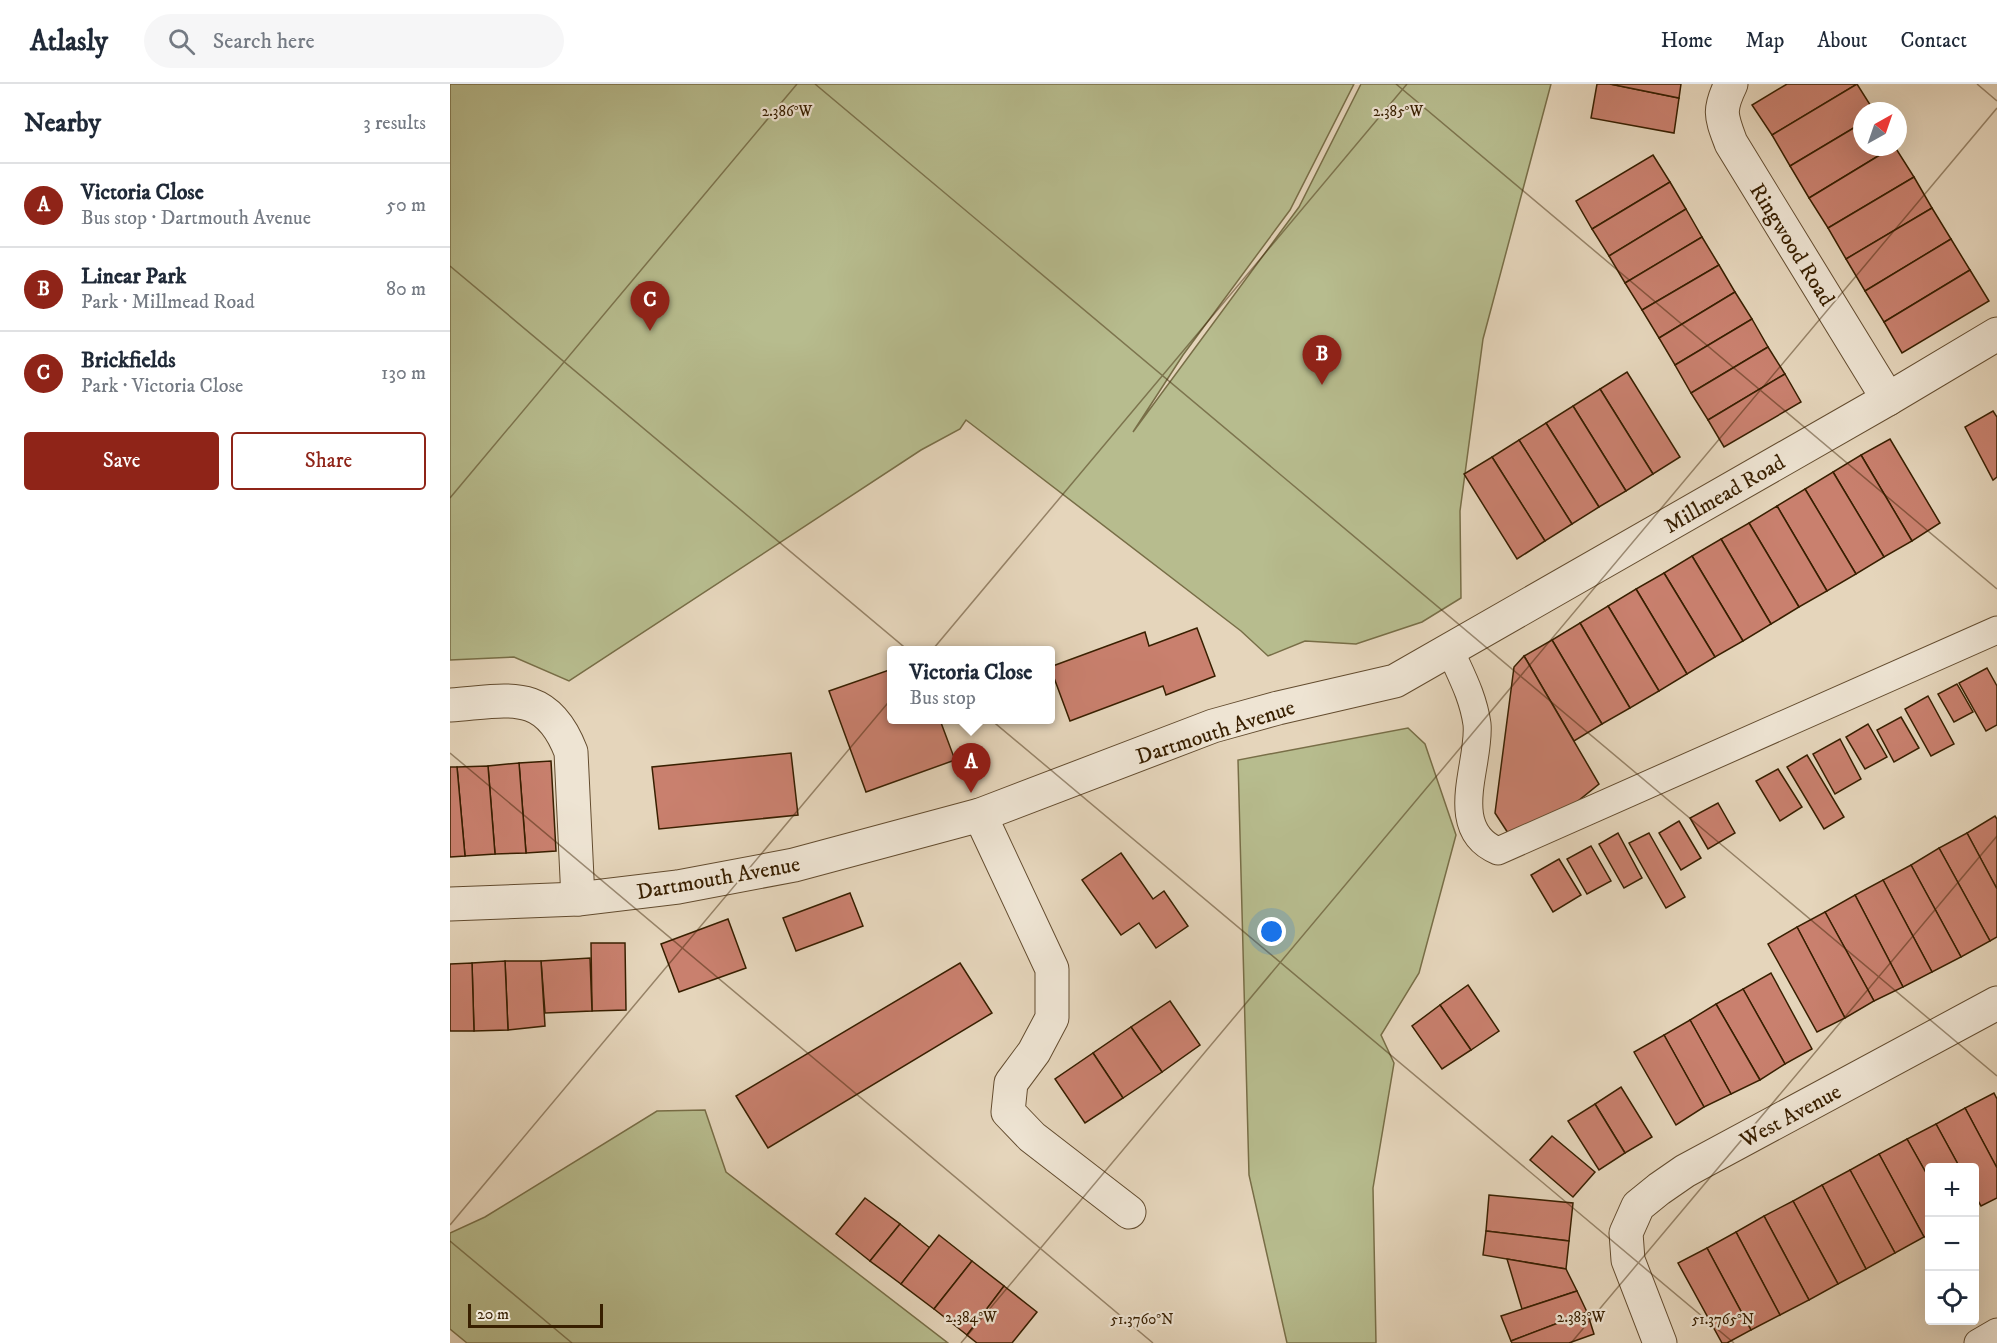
<!DOCTYPE html>
<html lang="en">
<head>
<meta charset="utf-8">
<style>
	body { margin:0; font-family:"IM FELL DW Pica",serif; background:#f6f6f7; color:#1f2937 }
	.controls { position:absolute; right:18px; bottom:18px; display:grid; overflow:hidden; border-radius:6px; box-shadow:0 6px 24px #0002 }
	.controls button { width:54px; height:54px; display:grid; place-items:center; padding:0; border:0; border-bottom:2px solid #e0e1e3; background:#fff; color:#1f2937; font:30px sans-serif }
	.compass { position:absolute; left:1403px; top:18px; width:54px; height:54px; border-radius:50%; background:#fff; box-shadow:0 6px 24px #0002; rotate:40deg }
	.scale { position:absolute; left:18px; bottom:15px; width:135px; box-sizing:border-box; padding-left:6px; border:3px solid #381f00; border-top:0; font-size:16px; line-height:21px; white-space:nowrap; color:#381f00; -webkit-text-stroke:4px #eee4d3; paint-order:stroke }
	.you { position:absolute; left:822px; top:848px; width:21px; height:21px; margin:-15px; border:4px solid #fff; border-radius:50%; background:#1a73e8; box-shadow:0 0 0 9px #1a73e833 }
	.badge { display:grid; place-items:center; width:39px; height:39px; border-radius:50%; background:#8f2418; color:#fff; font-size:20px; font-weight:700 }
	.pin { position:absolute; translate:-50% -50px; filter:drop-shadow(0 2px 3px #0008) }
	.pin::after { content:''; position:absolute; top:32px; width:21px; height:18px; background:inherit; clip-path:polygon(0 0,100% 0,50% 100%) }
	.popup { position:absolute; left:437px; top:562px; width:168px; height:78px; box-sizing:border-box; display:grid; place-content:center; border-radius:6px; background:#fff; filter:drop-shadow(0 2px 4px #0005); font-size:20px; white-space:nowrap; color:#747a83 }
	.popup b { font-size:22px; color:#1f2937 }
	.popup::after { content:''; position:absolute; left:50%; top:100%; margin-left:-12px; border:12px solid transparent; border-top-color:#fff }
	.list { margin:0; padding:0; list-style:none }
	h2 { display:flex; justify-content:space-between; align-items:center; height:78px; margin:0; padding:0 24px; font-size:26px }
	h2 small { font-size:20px; font-weight:400; color:#747a83 }
	.list li { display:grid; grid-template-columns:39px 1fr auto; gap:18px; align-items:center; box-sizing:border-box; height:84px; padding:0 24px; border-top:2px solid #e0e1e3 }
	.list b { display:block; font-size:22px; white-space:nowrap }
	.list p { margin:0; font-size:20px; white-space:nowrap; color:#747a83 }
	.list em { font-size:20px; font-style:normal; color:#747a83 }
	.actions { display:flex; gap:12px; padding:18px 24px }
	.actions a { flex:1; padding:14px 0; border:2px solid #8f2418; border-radius:6px; text-align:center; font-size:21px; color:#8f2418 }
	.actions .main { background:#8f2418; color:#fff }
	.icon { flex:none; width:33px; height:33px; fill:none; stroke:currentColor; stroke-width:2; stroke-linecap:round; stroke-linejoin:round }
	.map { position:relative; flex:none; width:1547px; height:1259px; overflow:hidden }
	header { display:flex; align-items:center; gap:36px; box-sizing:border-box; height:84px; padding:0 30px; background:#fff; border-bottom:2px solid #e0e1e3 }
	header strong { font-size:28px }
	nav { display:flex; gap:33px; margin-inline-start:auto; font-size:21px }
	.search { width:420px; height:54px; background:#f6f6f7; display:flex; align-items:center; gap:15px; box-sizing:border-box; padding:0 21px; border-radius:33px; color:#747a83; font-size:22px }
	main { display:flex }
	aside { flex:1; background:#fff }
	.map>svg:first-child { display:block }
	.green { fill:#b7bc8e; stroke:#786e47; stroke-width:1.5 }
	.building { fill:#c9806e; stroke:#381f00; stroke-width:1.5 }
	.lines { fill:none; stroke-linecap:round; stroke-linejoin:round }
	.lane-casing { stroke:#634c2f; stroke-width:29 }
	.street-casing { stroke:#634c2f; stroke-width:35 }
	.lane { stroke:#eee4d3; stroke-width:27 }
	.street { stroke:#eee4d3; stroke-width:33 }
	.ticks { fill:none; stroke:#381f00; stroke-width:1.5; stroke-opacity:0.45 }
	.labels { text-anchor:middle; stroke-width:4.5; stroke-linejoin:round; paint-order:stroke }
	.street-label { font-size:22px; fill:#381f00; stroke:#eee4d3 }
	.ticks-label { font-size:15px; text-anchor:middle; fill:#381f00; stroke:#eee4d3; stroke-width:4.5; stroke-linejoin:round; paint-order:stroke }
</style>
</head>
<body>
<header>
<strong>Atlasly</strong>
<div class="search"><svg class="icon" aria-label="search" viewBox="0 0 24 24"><circle cx="10" cy="10" r="6"/><path d="M15 15l6 6"/></svg>Search here</div>
<nav><a>Home</a><a>Map</a><a>About</a><a>Contact</a></nav>
</header>
<main>
<aside>
<h2>Nearby<small>3 results</small></h2>
<ul class="list">
<li><span class="badge">A</span><div><b>Victoria Close</b><p>Bus stop · Dartmouth Avenue</p></div><em>50 m</em></li>
<li><span class="badge">B</span><div><b>Linear Park</b><p>Park · Millmead Road</p></div><em>80 m</em></li>
<li><span class="badge">C</span><div><b>Brickfields</b><p>Park · Victoria Close</p></div><em>130 m</em></li>
</ul>
<div class="actions"><a class="main">Save</a><a>Share</a></div>
</aside>
<div class="map">
<svg width="1547" height="1259" viewBox="0 0 1547 1259">
	<rect width="100%" height="100%" fill="#e5d5bb"/>
	<filter id="stains"><feTurbulence type="fractalNoise" baseFrequency=".00333" numOctaves="4"/><feColorMatrix values="0 0 0 0 .2 0 0 0 0 .09 0 0 0 0 .02 0 0 0 .5 -.17"/></filter>
	<radialGradient id="worn" r=".72"><stop offset=".6" stop-color="#630" stop-opacity="0"/><stop offset="1" stop-color="#630" stop-opacity=".3"/></radialGradient>
	<g class="green">
		<path d="M0,0h904l-64,126 -107,145 -50,77 166,-225 62,-123h190l-68,255 -23,172 1,87 -39,24 -66,22 -51,-3 -37,15 -27,-25 -275,-211 -6,9 -39,21 -352,231 -55,-24 -64,3z"/>
		<path d="M958,644l17,16 31,91 -37,138 -38,62 13,28 -21,125 3,155h-89l-38,-168 -11,-415z"/>
		<path d="M255,1026l21,62 222,171h-481l-17,-14v-96l35,-16 172,-106z"/>
	</g>
	<g class="building">
		<path d="M1147,0h13l69,14 -5,35 -83,-15z"/>
		<path d="M1160,0h71l-2,14z"/>
		<path d="M1337,0h70l-85,51 -20,-30z"/>
		<path d="M1407,0l17,27h-12v12l-72,43 -18,-31z"/>
		<path d="M1412,39v24h31l-84,51 -19,-32z"/>
		<path d="M1443,63h2l19,30 -86,51 -19,-30z"/>
		<path d="M1203,71l17,27 -78,47 -16,-28z"/>
		<path d="M1464,93l18,31 -86,51 -18,-31z"/>
		<path d="M1220,98l16,27 -77,47 -17,-27z"/>
		<path d="M1482,124l19,31 -86,52 -19,-32z"/>
		<path d="M1236,125l16,28 -77,46 -16,-27z"/>
		<path d="M1252,153l17,28 -77,45 -17,-27z"/>
		<path d="M1501,155l19,31 -86,52 -19,-31z"/>
		<path d="M1269,181l16,27 -76,46 -17,-28z"/>
		<path d="M1520,186l19,31 -87,52 -18,-31z"/>
		<path d="M1285,208l17,27 -77,46 -16,-27z"/>
		<path d="M1302,235l16,28 -77,46 -16,-28z"/>
		<path d="M1318,263l17,27 -77,46 -17,-27z"/>
		<path d="M1177,288l53,85 -27,17 -53,-85z"/>
		<path d="M1335,290l16,28 -77,45 -16,-27z"/>
		<path d="M1150,305l53,85 -27,17 -53,-85z"/>
		<path d="M1123,322l53,85 -27,16 -53,-84z"/>
		<path d="M1543,327l4,6v60l-4,3 -28,-53z"/>
		<path d="M1096,339l53,84 -27,17 -53,-84z"/>
		<path d="M1440,355l50,84 -28,18 -51,-86z"/>
		<path d="M1069,356l53,84 -27,17 -53,-84z"/>
		<path d="M1411,371l51,86 -28,16 -51,-85z"/>
		<path d="M1042,373l53,84 -28,18 -53,-85z"/>
		<path d="M1383,388l51,85 -28,17 -51,-85z"/>
		<path d="M1355,405l51,85 -29,17 -50,-85z"/>
		<path d="M1327,422l50,85 -28,16 -50,-84z"/>
		<path d="M1299,439l50,84 -28,17 -50,-85z"/>
		<path d="M1271,455l50,85 -28,17 -51,-85z"/>
		<path d="M1242,472l51,85 -28,16 -51,-84z"/>
		<path d="M1214,489l51,84 -28,17 -51,-85z"/>
		<path d="M1186,505l51,85 -28,17 -51,-85z"/>
		<path d="M1158,522l51,85 -29,17 -50,-85z"/>
		<path d="M1130,539l50,85 -28,16 -50,-84z"/>
		<path d="M747,544l18,48 -49,19 -3,-9 -93,35 -20,-54 95,-35 4,14z"/>
		<path d="M1102,556l50,84 -28,17 -50,-85z"/>
		<path d="M1074,572l75,128 -36,29 -55,20 -13,-20 19,-146z"/>
		<path d="M1537,584l10,18v39l-11,6 -27,-48z"/>
		<path d="M442,585v51h48l15,40 -89,32 -37,-101z"/>
		<path d="M1507,600l16,28 -19,10 -16,-28z"/>
		<path d="M1478,612l26,48 -23,12 -26,-47z"/>
		<path d="M1451,633l18,31 -25,14 -17,-32z"/>
		<path d="M1418,640l19,33 -22,12 -19,-32z"/>
		<path d="M1390,655l21,40 -26,15 -22,-40z"/>
		<path d="M341,669l7,62 -139,14 -7,-62z"/>
		<path d="M1357,671l37,62 -20,12 -37,-62z"/>
		<path d="M101,677l5,90 -30,2 -7,-90z"/>
		<path d="M69,679l7,90 -31,1 -7,-88z"/>
		<path d="M38,682l7,88 -30,2 -8,-89z"/>
		<path d="M0,683h7l8,89 -15,1z"/>
		<path d="M1328,685l24,38 -22,14 -24,-40z"/>
		<path d="M1268,719l17,30 -27,16 -18,-31z"/>
		<path d="M1545,732l2,3v70l-30,-56z"/>
		<path d="M1229,737l22,37 -20,12 -22,-37z"/>
		<path d="M1168,749l24,45 -18,10 -25,-44z"/>
		<path d="M1199,749l36,64 -19,11 -37,-65z"/>
		<path d="M1517,749l30,56v48l-7,4 -51,-93z"/>
		<path d="M1141,762l20,35 -24,13 -20,-35z"/>
		<path d="M1489,764l51,93 -29,16 -50,-92z"/>
		<path d="M671,769l32,46 11,-8 24,35 -32,22 -17,-25 -18,12 -39,-55z"/>
		<path d="M1109,775l22,36 -28,17 -22,-37z"/>
		<path d="M1461,781l50,92 -29,15 -49,-92z"/>
		<path d="M1433,796l49,92 -29,15 -48,-92z"/>
		<path d="M400,809l13,33 -67,25 -13,-33z"/>
		<path d="M1405,811l48,92 -29,14 -49,-89z"/>
		<path d="M1375,828l49,89 -29,17 -48,-91z"/>
		<path d="M278,835l18,49 -67,24 -18,-48z"/>
		<path d="M1347,843l48,91 -28,14 -49,-88z"/>
		<path d="M141,859h34l1,67 -34,1z"/>
		<path d="M140,874l2,53 -47,2 -4,-52z"/>
		<path d="M55,877h36l4,65 -37,4z"/>
		<path d="M55,877l3,69 -34,1 -2,-68z"/>
		<path d="M22,879l2,68h-24v-67z"/>
		<path d="M510,879l32,50 -224,135 -32,-52z"/>
		<path d="M1321,889l41,76 -27,15 -42,-75z"/>
		<path d="M1018,901l31,46 -28,19 -31,-45z"/>
		<path d="M1293,905l42,75 -25,16 -44,-76z"/>
		<path d="M720,917l30,44 -38,27 -31,-45z"/>
		<path d="M1266,920l44,76 -29,14 -41,-74z"/>
		<path d="M990,921l31,45 -29,19 -30,-43z"/>
		<path d="M1240,936l41,74 -27,13 -40,-72z"/>
		<path d="M681,943l31,45 -39,26 -30,-45z"/>
		<path d="M1214,951l40,72 -28,18 -42,-73z"/>
		<path d="M643,969l30,45 -38,25 -30,-44z"/>
		<path d="M1171,1003l31,50 -27,16 -30,-49z"/>
		<path d="M1544,1009l3,6v69l-32,-60z"/>
		<path d="M1145,1020l30,49 -26,17 -31,-49z"/>
		<path d="M1515,1024l32,60v30l-16,8 -7,-12v-26h-14l-24,-44z"/>
		<path d="M1486,1040l24,44h-30v12l-23,-41z"/>
		<path d="M1102,1052l43,36 -22,25 -43,-37z"/>
		<path d="M1457,1055l23,41v54l-6,3 -45,-83z"/>
		<path d="M1429,1070l45,83 -29,16 -45,-83z"/>
		<path d="M1400,1086l45,83 -29,16 -44,-84z"/>
		<path d="M1372,1101l44,84 -28,15 -45,-83z"/>
		<path d="M1039,1111l84,8 -4,38 -83,-10z"/>
		<path d="M415,1114l35,26 -30,37 -34,-27z"/>
		<path d="M1343,1117l45,83 -29,16 -45,-84z"/>
		<path d="M1314,1132l45,84 -29,15 -44,-83z"/>
		<path d="M450,1140l30,24 -29,36 -31,-23z"/>
		<path d="M1036,1147l83,10 -3,28 -83,-14z"/>
		<path d="M1286,1148l44,83 -29,15 -44,-82z"/>
		<path d="M489,1151l33,26 -38,48 -33,-25z"/>
		<path d="M1257,1164l44,82 -24,13h-5l-44,-80z"/>
		<path d="M1057,1175l59,10 11,22 -55,18z"/>
		<path d="M522,1177l32,25 -37,49 -33,-26z"/>
		<path d="M554,1202l33,26 -25,31h-35l-10,-8z"/>
		<path d="M1127,1207l10,21 -76,29 -10,-25z"/>
		<path d="M1137,1228l7,22 -25,9h-57l-1,-2z"/>
	</g>
	<g class="lines">
		<defs>
			<g id="lane">
				<path d="M1000,566c11,25 23,46 27,74 4,39 -32,105 21,127l499,-221"/>
				<path d="M1528,1259l19,-11"/>
			</g>
			<g id="street">
				<path d="M1281,0c-13,27 -10,32 0,59l157,256"/>
				<path d="M0,621c58,-4 96,-18 121,47l7,147"/>
				<path d="M530,731l72,154v49l-18,34 -23,31 -3,29 24,25 97,75"/>
				<path d="M0,820l128,-5 100,-12 116,-22 186,-50 233,-89 65,-18 117,-27 493,-282 109,-65"/>
				<path d="M1210,1259l-32,-83 -2,-27 12,-27 21,-17 26,-18 312,-168"/>
			</g>
		</defs>
		<use href="#lane" class="lane-casing"/>
		<use href="#street" class="street-casing"/>
		<use href="#lane" class="lane"/>
		<use href="#street" class="street"/>
	</g>
	<path class="ticks" d="M365,0l1182,992M946,0l601,505M1527,0l20,17M0,182l1284,1077M0,414l347,-414M0,669l703,590M0,1141l957,-1141M0,1157l122,102M511,1259l1036,-1235M1121,1259l426,-507"/>
	<g class="labels">
		<g class="street-label">
			<text transform="translate(1343 160) rotate(58)" y="8">Ringwood Road</text>
			<text transform="translate(1274 409) rotate(-30)" y="8">Millmead Road</text>
			<text transform="translate(765 647) rotate(-18)" y="8">Dartmouth Avenue</text>
			<text transform="translate(268 793) rotate(-10)" y="8">Dartmouth Avenue</text>
			<text transform="translate(1340 1031) rotate(-28)" y="8">West Avenue</text>
		</g>
	</g>
	<g class="ticks-label">
		<text x="337" y="32">2.386°W</text>
		<text x="948" y="32">2.385°W</text>
		<text x="521" y="1238">2.384°W</text>
		<text x="1131" y="1238">2.383°W</text>
		<text x="692" y="1240">51.3760°N</text>
		<text x="1273" y="1240">51.3765°N</text>
	</g>
	<rect width="100%" height="100%" filter="url(#stains)"/>
	<rect width="100%" height="100%" fill="url(#worn)"/>
</svg>
<div class="controls">
<button>+</button>
<button>−</button>
<button><svg class="icon" aria-label="locate" viewBox="0 0 24 24"><circle cx="12" cy="12" r="6"/><path d="M12 2v4M12 18v4M2 12h4M18 12h4"/></svg></button>
</div>
<svg class="compass" viewBox="-18 -18 36 36"><path d="M0-13l5 13h-10z" fill="#e53935"/><path d="M0 13l5-13h-10z" fill="#747a83"/></svg>
<div class="scale">20 m</div>
<div class="you"></div>
<div class="pin badge" style="left:521px;top:709px">A</div>
<div class="popup"><b>Victoria Close</b>Bus stop</div>
<div class="pin badge" style="left:872px;top:301px">B</div>
<div class="pin badge" style="left:200px;top:247px">C</div>
</div>
</main>
</body>
</html>
